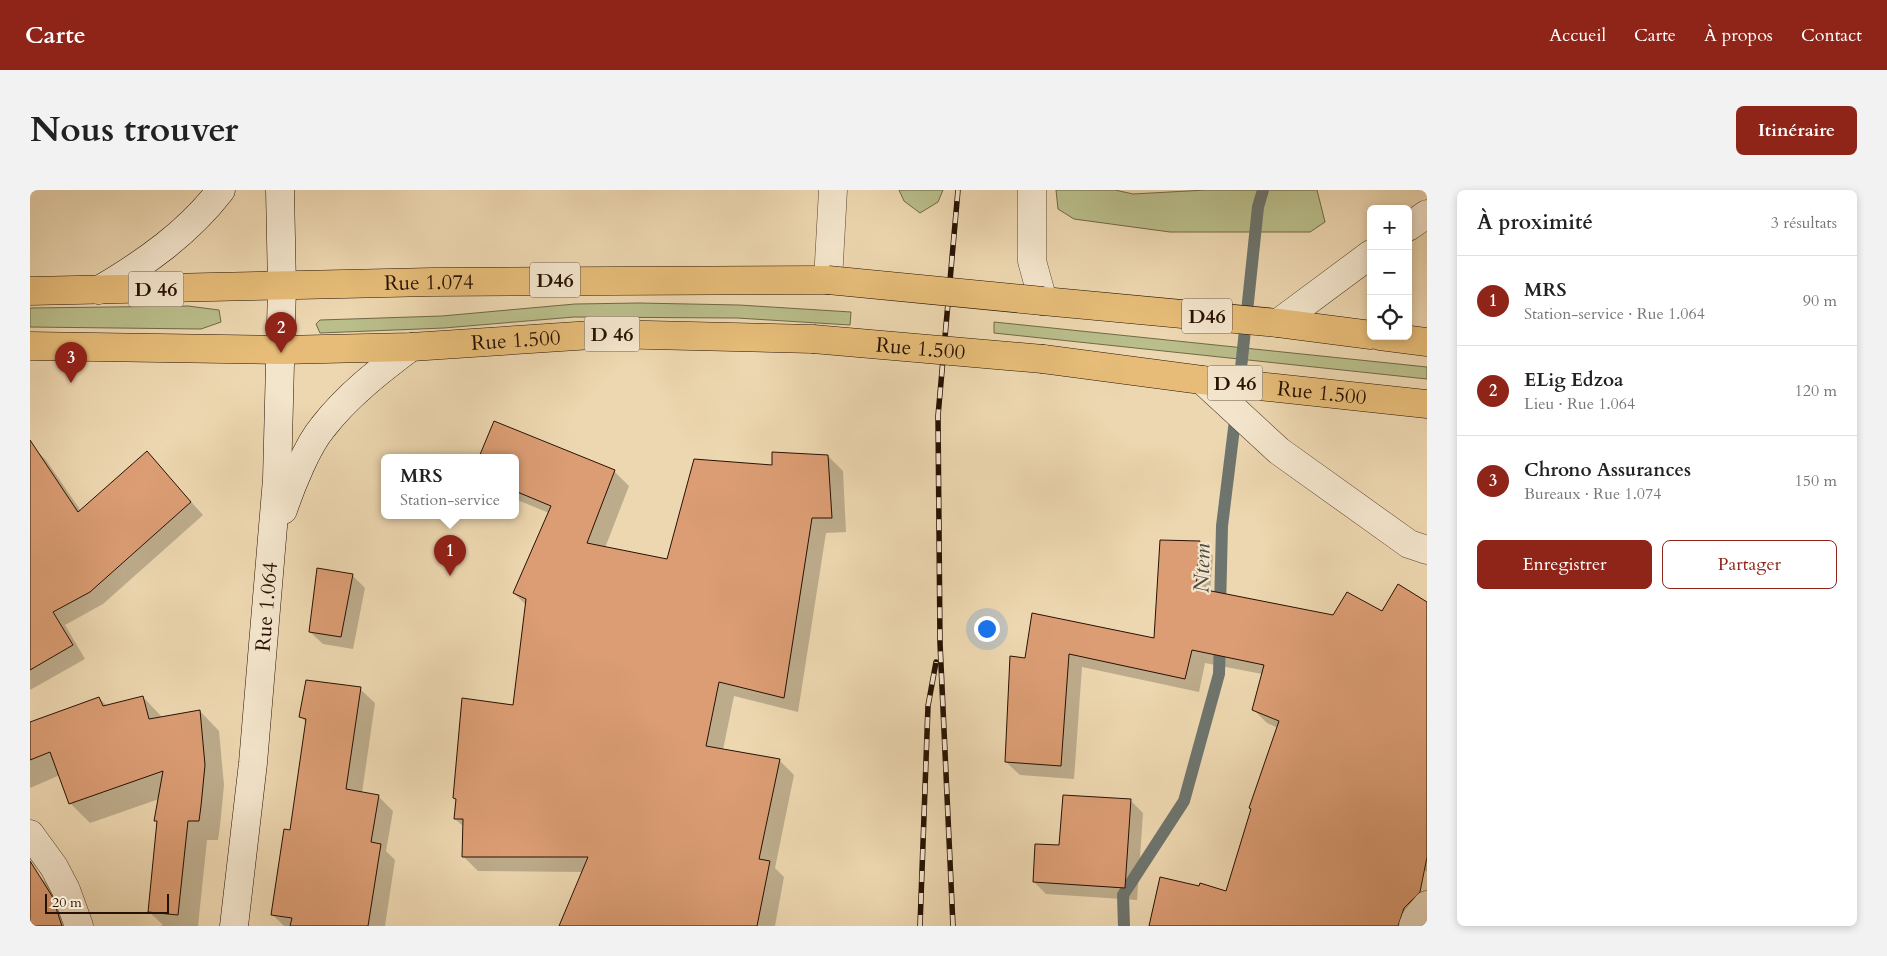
<!DOCTYPE html>
<html lang="fr">
<head>
<meta charset="utf-8">
<style>
	body { margin:0; font-family:Cardo,serif; background:#f2f2f2; color:#222 }
	.controls { position:absolute; right:15px; top:15px; display:grid; overflow:hidden; border-radius:8px; box-shadow:0 2px 8px #0003 }
	.controls button { width:45px; height:45px; display:grid; place-items:center; padding:0; border:0; border-bottom:1px solid #e0e0e0; background:#fff; color:#222; font:25px sans-serif }
	.scale { position:absolute; left:15px; bottom:12px; width:124px; box-sizing:border-box; padding-left:5px; border:2px solid #271103; border-top:0; font-size:14px; line-height:18px; white-space:nowrap; color:#271103; -webkit-text-stroke:4px #f3e5cc; paint-order:stroke }
	.you { position:absolute; left:956px; top:438px; width:18px; height:18px; margin:-12px; border:4px solid #fff; border-radius:50%; background:#1a73e8; box-shadow:0 0 0 8px #1a73e833 }
	.badge { display:grid; place-items:center; width:32px; height:32px; border-radius:50%; background:#8f2418; color:#fff; font-size:16px; font-weight:700 }
	.pin { position:absolute; translate:-50% -41px; filter:drop-shadow(0 1px 2px #0008) }
	.pin::after { content:''; position:absolute; top:26px; width:18px; height:15px; background:inherit; clip-path:polygon(0 0,100% 0,50% 100%) }
	.popup { position:absolute; left:351px; top:264px; width:138px; height:65px; box-sizing:border-box; display:grid; place-content:center; border-radius:8px; background:#fff; filter:drop-shadow(0 1px 4px #0005); font-size:16px; white-space:nowrap; color:#767676 }
	.popup b { font-size:19px; color:#222 }
	.popup::after { content:''; position:absolute; left:50%; top:100%; margin-left:-10px; border:10px solid transparent; border-top-color:#fff }
	.list { margin:0; padding:0; list-style:none }
	h2 { display:flex; justify-content:space-between; align-items:center; height:65px; margin:0; padding:0 20px; font-size:21px }
	h2 small { font-size:16px; font-weight:400; color:#767676 }
	.list li { display:grid; grid-template-columns:32px 1fr auto; gap:15px; align-items:center; box-sizing:border-box; height:90px; padding:0 20px; border-top:1px solid #e0e0e0 }
	.list b { display:block; font-size:19px; white-space:nowrap }
	.list p { margin:0; font-size:16px; white-space:nowrap; color:#767676 }
	.list em { font-size:16px; font-style:normal; color:#767676 }
	.actions { display:flex; gap:10px; padding:15px 20px }
	.actions a { flex:1; padding:11px 0; border:1px solid #8f2418; border-radius:8px; text-align:center; font-size:18px; color:#8f2418 }
	.actions .main { background:#8f2418; color:#fff }
	.icon { flex:none; width:28px; height:28px; fill:none; stroke:currentColor; stroke-width:2; stroke-linecap:round; stroke-linejoin:round }
	.map { position:relative; flex:none; width:1397px; height:736px; overflow:hidden; border-radius:8px }
	header { display:flex; align-items:center; gap:30px; box-sizing:border-box; height:70px; padding:0 25px; background:#8f2418; color:#fff }
	header strong { font-size:24px }
	nav { display:flex; gap:28px; margin-inline-start:auto; font-size:18px }
	.intro { display:flex; align-items:center; justify-content:space-between; box-sizing:border-box; height:120px; padding:0 30px }
	h1 { margin:0; font-size:35px }
	.button { padding:12px 22px; border-radius:8px; background:#8f2418; color:#fff; font-size:18px; font-weight:700 }
	main { display:flex; gap:30px; padding:0 30px }
	aside { flex:1; background:#fff; border-radius:8px; box-shadow:0 2px 8px #0003 }
	.map>svg:first-child { display:block }
	.green { fill:#b9be8b; stroke:#706847 }
	.shadow { fill:#0003 }
	.lines { fill:none; stroke-linecap:round; stroke-linejoin:round }
	.stream { stroke:#6e756e; stroke-width:12 }
	.building { fill:#dc9d74; stroke:#271103 }
	.minor-casing { stroke:#58422e; stroke-width:29 }
	.secondary-casing { stroke:#271103; stroke-width:29 }
	.primary-casing { stroke:#271103; stroke-width:29 }
	.minor { stroke:#f3e5cc; stroke-width:28 }
	.secondary { stroke:#f3e5cc; stroke-width:28 }
	.primary { stroke:#e6bc78; stroke-width:28 }
	.rail-casing { stroke:#271103; stroke-width:5.5 }
	.rail { stroke:#f3e5cc; stroke-width:4; stroke-dasharray:11; stroke-linecap:butt }
	.primary-bridge-casing { stroke:#271103; stroke-width:29; stroke-linecap:butt }
	.primary-bridge { stroke:#e6bc78; stroke-width:28 }
	.labels { text-anchor:middle; stroke-width:4.5; stroke-linejoin:round; paint-order:stroke }
	.shield { fill:#f3e5cc; stroke:#64513f; stroke-width:1 }
	.shield-label { font-size:20px; font-weight:bold; fill:#271103 }
	.street-label { font-size:21px; fill:#271103; stroke:#f3e5cc }
	.water-label { font-size:22px; font-style:italic; fill:#504b42; stroke:#f3e5cc }
</style>
</head>
<body>
<header>
<strong>Carte</strong>
<nav><a>Accueil</a><a>Carte</a><a>À propos</a><a>Contact</a></nav>
</header>
<div class="intro"><h1>Nous trouver</h1><a class="button">Itinéraire</a></div>
<main>
<div class="map">
<svg width="1397" height="736" viewBox="0 0 1397 736">
	<rect width="100%" height="100%" fill="#edd7b0"/>
	<filter id="stains"><feTurbulence type="fractalNoise" baseFrequency=".004" numOctaves="4"/><feColorMatrix values="0 0 0 0 .2 0 0 0 0 .09 0 0 0 0 .02 0 0 0 .5 -.17"/></filter>
	<radialGradient id="worn" r=".72"><stop offset=".6" stop-color="#630" stop-opacity="0"/><stop offset="1" stop-color="#630" stop-opacity=".3"/></radialGradient>
	<g class="green">
		<path d="M869,0h44l-5,12 -18,11 -16,-12z"/>
		<path d="M1026,0h59l18,4 73,-4h111l8,32 -15,10h-140l-96,-13 -16,-10z"/>
		<path d="M609,113l100,2 112,7 -1,13 -113,-7 -163,-1 -130,11 -124,5 -4,-9 4,-4 122,-4 133,-12z"/>
		<path d="M158,116l31,4 2,12 -20,7 -171,-2v-19z"/>
		<path d="M964,132l433,45v12l-433,-46z"/>
	</g>
	<g class="shadow">
		<path d="M464,233l120,48 15,15 -24,62 63,12 105,-94 55,-10 15,15 3,61 -20,1 -28,179 -64,-16 -11,54 56,10 15,15 -19,93 9,9 -9,49h-216l24,-54 -105,-1 -15,-15 1,-29 -9,-8 2,-18 -3,-3 60,-92 13,-100 -13,-13 35,-80 -34,-14v-42h-35z"/>
		<path d="M3,257l13,13 35,51 78,-45 44,49 -100,89 -38,21 20,34 -55,31v-242z"/>
		<path d="M1170,353l13,13 -3,36 123,24 49,-3 45,-10v269l-9,-8 -27,62h-241l77,-34 51,-164 -11,-5 -13,-13 8,-36 -57,-11 -6,29 -117,-25 -8,112 -54,-4 -14,-13 20,-103 129,-20z"/>
		<path d="M322,385l13,13 -12,61 -30,-5 -13,-12z"/>
		<path d="M330,499l15,14 -13,90 16,3 15,15 -7,40 9,9 -10,66h-101l-12,-12 19,-83 16,-108 -6,-6z"/>
		<path d="M113,507l19,20 38,-6 19,20 5,54 -4,41 -2,14h-11l-9,86h-38l3,-1 -14,-13 9,-89 -3,-3 4,-21 -69,24 -20,-20 -10,-28 -30,13v-65l69,-25 8,8z"/>
		<path d="M1100,610l13,13 -6,87 -91,-6 -12,-12 27,-35z"/>
		<path d="M11,688l21,21 13,27h-45v-46z"/>
	</g>
	<g class="lines">
		<g class="stream">
			<path d="M1209,197l19,-180 5,-17"/>
			<path d="M1190,418l2,-82 14,-114"/>
			<path d="M1094,736l-1,-31 61,-94 35,-127 1,-36"/>
		</g>
	</g>
	<g class="building">
		<path d="M464,231l121,49 -28,73 80,16 27,-100 78,6v-13l56,3 4,63h-20l-28,180 -65,-16 -13,64 74,13 -21,100 11,2 -13,65h-198l29,-69h-126l1,-38h-9l2,-20 -3,-1 9,-100 51,7 13,-106 -13,-6 38,-87 -36,-15v-34h-36z"/>
		<path d="M0,250l48,72 69,-61 44,51 -101,90 -37,20 20,33 -43,25z"/>
		<path d="M1130,350l40,1 -4,47 137,27 14,-23 35,19 16,-27 29,18v255l-7,35 -16,16 -6,18h-249l11,-49 39,9 1,-3 26,8 25,-82 -2,-1 30,-87 -27,-11 12,-45 -72,-15 -7,29 -116,-25 -8,112 -56,-4 5,-106 15,2 7,-45 122,25z"/>
		<path d="M287,378l36,6 -12,63 -32,-5z"/>
		<path d="M276,490l55,7 -15,102 33,6 -8,47 10,2 -13,82h-78l2,-8 -21,-3 13,-86 6,1 16,-111 -7,-2z"/>
		<path d="M113,506l6,23 51,-9 5,55 -4,41 -2,15h-11l-10,94 -30,-3 9,-91h-3l9,-50 -94,33 -19,-52 -20,8v-38l69,-25 4,9z"/>
		<path d="M1033,605l68,4 -6,89 -92,-6 2,-38 24,1z"/>
		<path d="M0,671l22,35 10,30h-32z"/>
	</g>
	<g class="lines">
		<defs>
			<g id="minor">
				<path d="M1002,0v71l11,40"/>
				<path d="M1378,37l19,-13"/>
				<path d="M798,90l5,-90"/>
				<path d="M1248,133l93,-69"/>
				<path d="M1172,190l77,71 130,93 18,6"/>
				<path d="M0,644l24,33 12,23 13,36"/>
				<path d="M1383,736l3,-8 11,-13"/>
			</g>
			<g id="secondary">
				<path d="M69,100c46,-27 89,-57 122,-100"/>
				<path d="M253,320c8,-24 24,-64 40,-83 24,-31 56,-56 88,-80"/>
				<path id="s1" d="M204,736l19,-163 24,-284 5,-192 -2,-97"/>
			</g>
			<g id="primary">
				<path id="s2" d="M0,101l402,-9 396,-2"/>
				<path d="M1013,111l235,22 93,12"/>
				<path d="M1350,146l47,6"/>
				<path id="s3" d="M0,156l251,4 130,-3 196,-13 206,5"/>
				<path id="s4" d="M1013,169l159,21 225,24"/>
			</g>
		</defs>
		<use href="#minor" class="minor-casing"/>
		<use href="#secondary" class="secondary-casing"/>
		<use href="#primary" class="primary-casing"/>
		<use href="#minor" class="minor"/>
		<use href="#secondary" class="secondary"/>
		<use href="#primary" class="primary"/>
		<defs>
			<g id="rail">
				<path d="M890,736l8,-220 8,-44"/>
				<path d="M923,736l-13,-283 -2,-227 20,-226"/>
			</g>
		</defs>
		<use href="#rail" class="rail-casing"/>
		<use href="#rail" class="rail"/>
		<defs>
			<g id="primary-bridge">
				<path d="M798,90l215,21"/>
				<path id="s5" d="M783,149l230,20"/>
			</g>
		</defs>
		<use href="#primary-bridge" class="primary-bridge-casing"/>
		<use href="#primary-bridge" class="primary-bridge"/>
	</g>
	<g class="labels">
		<g class="shield">
			<rect x="500" y="72.5" width="50" height="35" rx="4"/>
			<rect x="98.5" y="81.5" width="55" height="35" rx="4"/>
			<rect x="1152" y="108.5" width="50" height="35" rx="4"/>
			<rect x="554.5" y="126.5" width="55" height="35" rx="4"/>
			<rect x="1177.5" y="175.5" width="55" height="35" rx="4"/>
		</g>
		<g class="shield-label">
			<text x="525" y="97">D46</text>
			<text x="126" y="106">D 46</text>
			<text x="1177" y="133">D46</text>
			<text x="582" y="151">D 46</text>
			<text x="1205" y="200">D 46</text>
		</g>
		<g class="street-label">
			<text dy="7" stroke="none"><textPath href="#s2" startOffset="399">Rue 1.074</textPath></text>
			<text dy="7" stroke="none"><textPath href="#s3" startOffset="486">Rue 1.500</textPath></text>
			<text dy="7" stroke="none"><textPath href="#s5" startOffset="108">Rue 1.500</textPath></text>
			<text dy="7" stroke="none"><textPath href="#s4" startOffset="281">Rue 1.500</textPath></text>
			<text dy="7" stroke="none"><textPath href="#s1" startOffset="321">Rue 1.064</textPath></text>
		</g>
		<g class="water-label">
			<text transform="translate(1171 378) rotate(-89)" y="8">Ntem</text>
		</g>
	</g>
	<rect width="100%" height="100%" filter="url(#stains)"/>
	<rect width="100%" height="100%" fill="url(#worn)"/>
</svg>
<div class="controls">
<button>+</button>
<button>−</button>
<button><svg class="icon" aria-label="locate" viewBox="0 0 24 24"><circle cx="12" cy="12" r="6"/><path d="M12 2v4M12 18v4M2 12h4M18 12h4"/></svg></button>
</div>
<div class="scale">20 m</div>
<div class="you"></div>
<div class="pin badge" style="left:420px;top:386px">1</div>
<div class="popup"><b>MRS</b>Station-service</div>
<div class="pin badge" style="left:251px;top:163px">2</div>
<div class="pin badge" style="left:41px;top:193px">3</div>
</div>
<aside>
<h2>À proximité<small>3 résultats</small></h2>
<ul class="list">
<li><span class="badge">1</span><div><b>MRS</b><p>Station-service · Rue 1.064</p></div><em>90 m</em></li>
<li><span class="badge">2</span><div><b>ELig Edzoa</b><p>Lieu · Rue 1.064</p></div><em>120 m</em></li>
<li><span class="badge">3</span><div><b>Chrono Assurances</b><p>Bureaux · Rue 1.074</p></div><em>150 m</em></li>
</ul>
<div class="actions"><a class="main">Enregistrer</a><a>Partager</a></div>
</aside>
</main>
</body>
</html>
